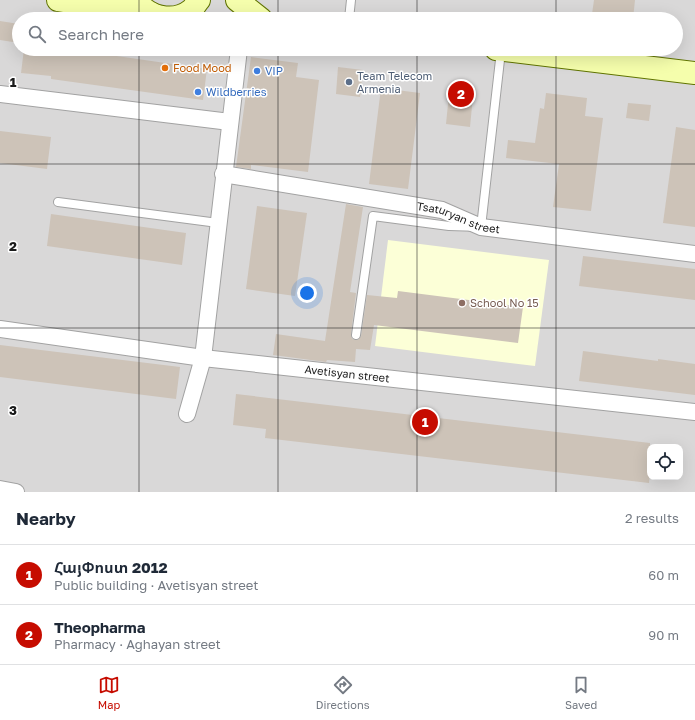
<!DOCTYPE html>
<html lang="en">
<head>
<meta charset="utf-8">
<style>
	body { margin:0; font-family:"Golos Text","Noto Sans Armenian",sans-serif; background:#f6f6f7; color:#1f2937 }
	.controls { position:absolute; right:12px; bottom:12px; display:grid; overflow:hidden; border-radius:8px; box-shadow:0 4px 16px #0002 }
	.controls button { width:36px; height:36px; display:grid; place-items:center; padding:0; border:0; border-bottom:1px solid #e0e1e3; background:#fff; color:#1f2937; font:20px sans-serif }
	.you { position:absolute; left:307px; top:293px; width:14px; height:14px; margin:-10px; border:3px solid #fff; border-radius:50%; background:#1a73e8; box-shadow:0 0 0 6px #1a73e833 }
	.badge { display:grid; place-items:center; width:26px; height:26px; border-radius:50%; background:#c60c00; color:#fff; font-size:13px; font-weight:700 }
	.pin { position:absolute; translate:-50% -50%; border:2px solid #fff; box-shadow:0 1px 4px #0006 }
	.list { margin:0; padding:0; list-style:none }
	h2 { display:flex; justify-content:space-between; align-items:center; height:52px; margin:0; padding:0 16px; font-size:17px }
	h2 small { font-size:13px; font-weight:400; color:#747a83 }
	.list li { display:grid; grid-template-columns:26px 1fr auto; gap:12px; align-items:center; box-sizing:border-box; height:60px; padding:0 16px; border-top:1px solid #e0e1e3 }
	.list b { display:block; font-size:15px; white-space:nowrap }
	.list p { margin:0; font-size:13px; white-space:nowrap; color:#747a83 }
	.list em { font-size:13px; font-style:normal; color:#747a83 }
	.icon { flex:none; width:22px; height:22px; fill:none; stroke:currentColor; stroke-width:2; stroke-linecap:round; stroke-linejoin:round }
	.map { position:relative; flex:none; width:695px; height:492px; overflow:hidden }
	.search { position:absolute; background:#fff; box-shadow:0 4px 16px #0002; left:12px; right:12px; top:12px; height:44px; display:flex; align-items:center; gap:10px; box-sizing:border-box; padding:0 14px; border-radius:22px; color:#747a83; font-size:15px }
	.sheet { height:172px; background:#fff }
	nav { display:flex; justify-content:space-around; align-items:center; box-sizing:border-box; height:56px; border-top:1px solid #e0e1e3; background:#fff; font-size:11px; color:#747a83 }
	nav a { display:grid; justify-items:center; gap:2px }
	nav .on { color:#c60c00 }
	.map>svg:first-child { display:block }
	.residential { fill:#d9d8d8; fill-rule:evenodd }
	.education { fill:#fcffd7 }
	.building { fill:#cdc3b8 }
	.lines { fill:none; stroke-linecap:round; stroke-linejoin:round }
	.lane-casing { stroke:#a2a2a2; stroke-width:10 }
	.street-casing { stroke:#a2a2a2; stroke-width:18 }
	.secondary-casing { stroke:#607400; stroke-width:24 }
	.lane { stroke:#fff; stroke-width:8 }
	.street { stroke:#fff; stroke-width:16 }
	.secondary { stroke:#f5feac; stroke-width:22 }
	.grid { fill:none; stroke:#1b1b1b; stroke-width:1; stroke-opacity:0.55 }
	.food-dot { fill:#e8710a; stroke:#fff; stroke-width:1.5 }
	.shop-dot { fill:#3f7fe0; stroke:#fff; stroke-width:1.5 }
	.service-dot { fill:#5c6f8a; stroke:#fff; stroke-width:1.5 }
	.education-dot { fill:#8d6e63; stroke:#fff; stroke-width:1.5 }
	.labels { text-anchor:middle; stroke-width:3; stroke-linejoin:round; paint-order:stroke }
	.food-label { font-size:11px; fill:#c56008; stroke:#fff; text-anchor:start }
	.shop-label { font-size:11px; fill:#366cbe; stroke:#fff; text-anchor:start }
	.service-label { font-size:11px; fill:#4e5e75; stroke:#fff; text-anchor:start }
	.street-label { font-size:11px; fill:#1b1b1b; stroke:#fff }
	.education-label { font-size:11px; fill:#785e54; stroke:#fff; text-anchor:start }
	.grid-label { font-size:13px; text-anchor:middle; font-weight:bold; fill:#1b1b1b; stroke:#fff; stroke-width:3; stroke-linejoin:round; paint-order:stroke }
</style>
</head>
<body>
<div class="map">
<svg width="695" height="492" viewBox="0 0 695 492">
	<rect width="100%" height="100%" fill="#eeeadf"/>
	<path class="residential" d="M0,0h695v492h-695zM19,19h657v30h-657zM650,447h30v30h-30z"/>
	<path class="education" d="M388,240l161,20 -14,106 -160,-20z"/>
	<g class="building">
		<path d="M594,0h41l-2,19 -41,-5z"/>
		<path d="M0,21l19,3v19l-19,-3z"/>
		<path d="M24,49h44l139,20 -4,31 -152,-21v-3l-30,-3z"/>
		<path d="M251,57l47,6 -2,14 23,3 -11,92 -57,-7v4l-15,-2z"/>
		<path d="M338,67l25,3 -3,27 -24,-3z"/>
		<path d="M450,84l24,2 -4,41 -24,-3z"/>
		<path d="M381,88l39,5 -12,96 -39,-5z"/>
		<path d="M546,93l41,5 -2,18 18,2 -12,93 -38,-4 6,-43 -53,-6 2,-18 27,3 5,-35 4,1z"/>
		<path d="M628,103l23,2 -2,16 -23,-3z"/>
		<path d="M676,127l19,3v97l-32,-4z"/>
		<path d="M0,131l51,6 -4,32 -47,-6z"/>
		<path d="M346,204l17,3 -13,85 6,1 -5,41 1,5 6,1 3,-4 6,-41 30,3 1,-7 125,16 -5,36 -144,-18 -4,25 -14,-1 -1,13 -28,-2 -1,2 -53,-7 3,-21 49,7z"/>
		<path d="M257,206l50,7 -12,83 -49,-7z"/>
		<path d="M51,214l135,19 -4,32 -135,-19z"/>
		<path d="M583,256l112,13v31l-116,-14z"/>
		<path d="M0,345l180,22 -4,32 -176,-22z"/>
		<path d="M583,351l75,10v-2l37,5v31l-116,-14z"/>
		<path d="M236,394l414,49v29l-1,11 -384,-45 1,-9 -33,-4z"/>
	</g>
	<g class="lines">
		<defs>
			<g id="lane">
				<path d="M349,19l2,-19"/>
				<path d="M58,202l160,21"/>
				<path d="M356,335l17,-119 76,10 32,1 20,-176"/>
			</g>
			<g id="street">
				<path d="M0,94l230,28"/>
				<path id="s1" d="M223,174l219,36 39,17 214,27"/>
				<path id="s2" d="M0,329l203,29 492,54"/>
				<path d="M187,414l16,-56 36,-309"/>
				<path d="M0,489l16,3"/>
			</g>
			<g id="secondary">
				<path d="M58,0l94,14"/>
				<path d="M237,0l24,19"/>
				<path d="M141,6c13,13 35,16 50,4 3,-2 5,-7 8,-10"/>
				<path d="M496,49l199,24"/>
			</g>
		</defs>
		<use href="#lane" class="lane-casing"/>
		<use href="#street" class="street-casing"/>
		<use href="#secondary" class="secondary-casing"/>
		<use href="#lane" class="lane"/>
		<use href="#street" class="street"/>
		<use href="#secondary" class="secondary"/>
	</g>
	<path class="grid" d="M139,0v19M278,0v19M417,0v19M556,0v19M139,49v443M278,49v443M417,49v443M556,49v443M0,164h695M0,328h695"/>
	<circle class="food-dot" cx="165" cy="68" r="4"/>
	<g class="shop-dot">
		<circle cx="257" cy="71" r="4"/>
		<circle cx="198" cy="92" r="4"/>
	</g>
	<circle class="service-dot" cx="349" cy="82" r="4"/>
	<circle class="education-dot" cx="462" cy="303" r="4"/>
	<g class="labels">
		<g class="food-label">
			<text x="173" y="72">Food Mood</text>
		</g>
		<g class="shop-label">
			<text x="265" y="75">VIP</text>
			<text x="206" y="96">Wildberries</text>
		</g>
		<g class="service-label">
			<text x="357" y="80">Team Telecom<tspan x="357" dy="13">Armenia</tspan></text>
		</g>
		<g class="street-label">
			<text dy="4" stroke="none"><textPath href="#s1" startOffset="240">Tsaturyan street</textPath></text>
			<text dy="4" stroke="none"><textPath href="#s2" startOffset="350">Avetisyan street</textPath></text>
		</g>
		<g class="education-label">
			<text x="470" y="307">School No 15</text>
		</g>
	</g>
	<g class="grid-label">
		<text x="13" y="87">1</text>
		<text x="13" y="251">2</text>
		<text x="13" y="415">3</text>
	</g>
</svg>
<div class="controls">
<button><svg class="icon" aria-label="locate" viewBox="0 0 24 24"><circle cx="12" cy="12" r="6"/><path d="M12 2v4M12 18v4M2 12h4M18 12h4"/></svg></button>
</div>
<div class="you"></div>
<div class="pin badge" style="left:425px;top:422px">1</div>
<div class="pin badge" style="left:461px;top:94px">2</div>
<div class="search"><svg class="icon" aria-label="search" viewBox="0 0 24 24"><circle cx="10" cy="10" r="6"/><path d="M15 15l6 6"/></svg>Search here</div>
</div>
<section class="sheet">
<h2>Nearby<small>2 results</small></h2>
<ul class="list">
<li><span class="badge">1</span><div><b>ՀայՓոստ 2012</b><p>Public building · Avetisyan street</p></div><em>60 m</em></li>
<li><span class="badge">2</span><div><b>Theopharma</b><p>Pharmacy · Aghayan street</p></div><em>90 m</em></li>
</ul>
</section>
<nav>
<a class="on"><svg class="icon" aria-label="map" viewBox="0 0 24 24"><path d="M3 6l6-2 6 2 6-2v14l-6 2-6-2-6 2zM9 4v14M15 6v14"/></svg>Map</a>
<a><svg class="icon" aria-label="directions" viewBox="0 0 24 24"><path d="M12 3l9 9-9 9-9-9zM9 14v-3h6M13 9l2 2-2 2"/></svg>Directions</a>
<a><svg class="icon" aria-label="saved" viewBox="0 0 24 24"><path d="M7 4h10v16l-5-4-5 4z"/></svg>Saved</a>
</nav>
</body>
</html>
